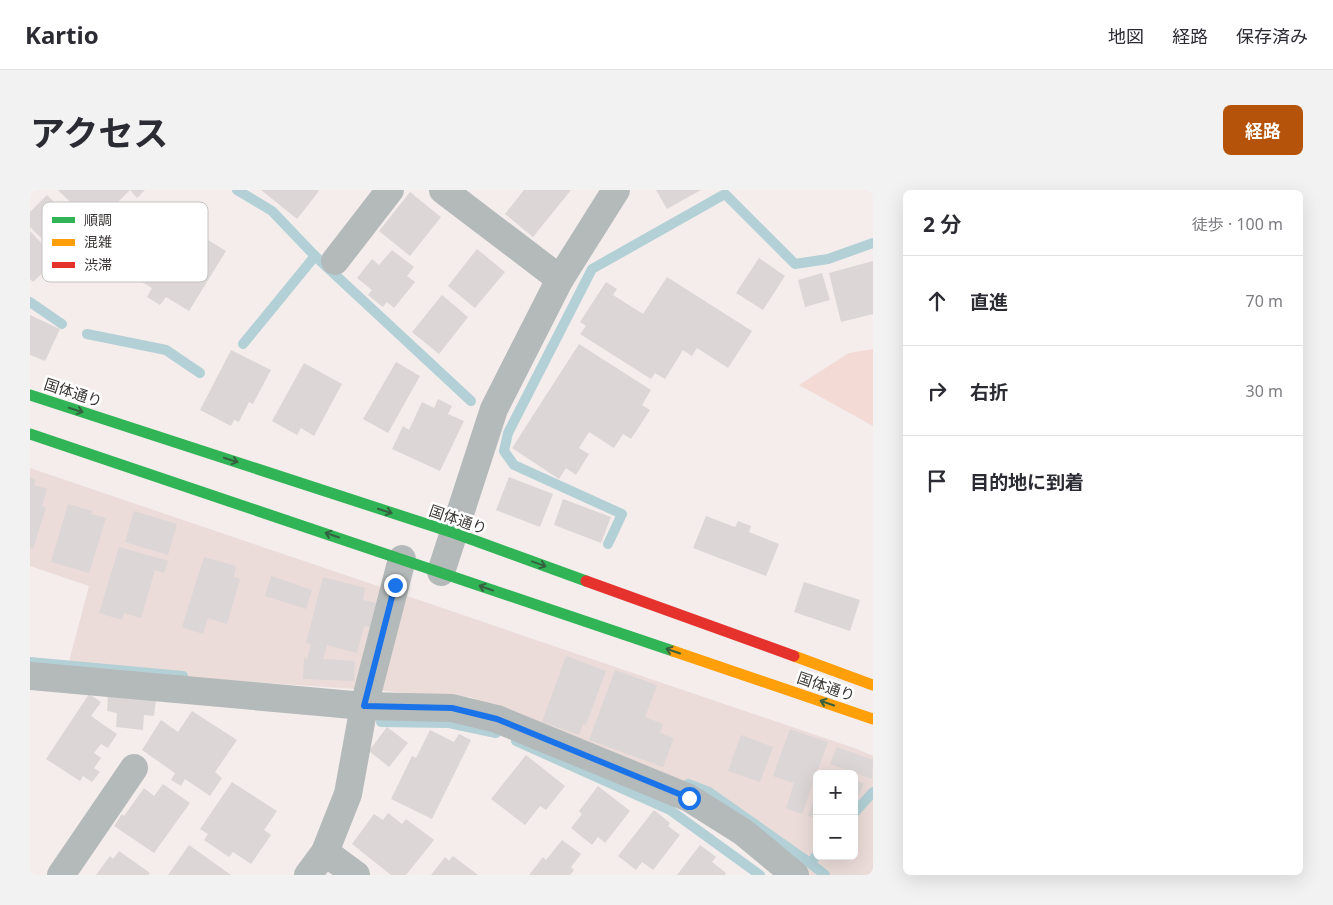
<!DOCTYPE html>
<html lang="ja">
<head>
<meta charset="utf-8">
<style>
	body { margin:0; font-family:"Noto Sans","Noto Sans JP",sans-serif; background:#f2f2f3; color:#2b2b33 }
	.controls { position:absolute; right:15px; bottom:15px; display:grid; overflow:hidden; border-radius:8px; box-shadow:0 5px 20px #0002 }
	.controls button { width:45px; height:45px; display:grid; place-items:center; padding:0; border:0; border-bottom:1px solid #e1e1e2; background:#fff; color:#2b2b33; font:25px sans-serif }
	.stop { position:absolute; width:15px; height:15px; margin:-11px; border:4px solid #1a73e8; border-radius:50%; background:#fff }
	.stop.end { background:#1a73e8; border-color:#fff; box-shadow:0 1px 5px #0008 }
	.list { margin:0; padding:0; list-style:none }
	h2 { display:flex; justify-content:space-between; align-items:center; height:65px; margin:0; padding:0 20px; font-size:21px }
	h2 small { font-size:16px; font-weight:400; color:#7c7c81 }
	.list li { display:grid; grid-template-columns:32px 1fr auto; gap:15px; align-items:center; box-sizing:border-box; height:90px; padding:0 20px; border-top:1px solid #e1e1e2 }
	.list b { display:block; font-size:19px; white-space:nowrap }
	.list em { font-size:16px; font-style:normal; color:#7c7c81 }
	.icon { flex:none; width:28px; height:28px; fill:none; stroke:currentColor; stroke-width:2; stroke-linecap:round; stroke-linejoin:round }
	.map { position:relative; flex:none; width:843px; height:685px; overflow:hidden; border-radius:8px }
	header { display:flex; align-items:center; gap:30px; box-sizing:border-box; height:70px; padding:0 25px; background:#fff; border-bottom:1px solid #e1e1e2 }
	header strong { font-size:24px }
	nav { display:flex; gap:28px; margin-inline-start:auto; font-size:18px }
	.intro { display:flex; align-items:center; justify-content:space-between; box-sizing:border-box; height:120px; padding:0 30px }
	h1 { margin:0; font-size:35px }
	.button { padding:12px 22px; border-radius:8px; background:#b45309; color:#fff; font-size:18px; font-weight:700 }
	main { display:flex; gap:30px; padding:0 30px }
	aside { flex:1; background:#fff; border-radius:8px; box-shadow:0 5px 20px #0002 }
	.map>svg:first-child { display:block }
	.built { fill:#ebdcd9; fill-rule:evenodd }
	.green { fill:#f3dad5 }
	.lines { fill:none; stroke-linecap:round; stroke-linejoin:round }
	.stream { stroke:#b2d0d6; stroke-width:10 }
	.building { fill:#dcd6d6 }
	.street { stroke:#b4b9ba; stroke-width:28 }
	.fast { stroke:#30b455; stroke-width:11 }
	.slow { stroke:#ff9f0a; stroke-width:11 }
	.jam { stroke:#e5322d; stroke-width:11 }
	.oneway { stroke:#366140 }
	.route { stroke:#1a73e8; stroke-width:6 }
	.labels { text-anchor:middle; stroke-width:5; stroke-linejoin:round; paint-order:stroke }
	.street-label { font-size:15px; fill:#393534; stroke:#fff }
	.key { fill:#fff; stroke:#c4c2c2; stroke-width:1 }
	.key-label { font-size:14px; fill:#393534 }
</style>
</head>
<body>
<header>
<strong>Kartio</strong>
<nav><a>地図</a><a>経路</a><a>保存済み</a></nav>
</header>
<div class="intro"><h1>アクセス</h1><a class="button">経路</a></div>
<main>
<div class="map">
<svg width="843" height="685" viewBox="0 0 843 685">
	<rect width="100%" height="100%" fill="#f4edec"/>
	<path class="built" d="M0,278l827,281 16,7v119h-64l-99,-78 -240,-100 -403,-28 22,-83 -59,-20zM787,584h37v82h-37z"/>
	<path class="green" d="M843,159v77l-74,-41 50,-32z"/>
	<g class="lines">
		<g class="stream">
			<path d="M207,0l35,21 43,45 156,145"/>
			<path d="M0,112l32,22"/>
			<path d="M57,144l79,16 34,23"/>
			<path d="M213,154l72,-88"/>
			<path d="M578,354l14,-30 -108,-49 -10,-14 4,-18 84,-164 133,-75 70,70 33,-5 45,-16"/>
			<path d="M0,472l153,14"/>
			<path d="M351,532l68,1 47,10"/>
			<path d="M486,551l154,69 90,65"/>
			<path d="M658,594l21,8 101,71 15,12"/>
			<path d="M824,623l19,-21"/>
			<path d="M780,673l7,-8"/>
		</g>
	</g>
	<g class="building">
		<path d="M28,0h87l-8,8 -7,-8 -36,36z"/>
		<path d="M231,0h57l1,1 -22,28z"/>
		<path d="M494,0h47l-38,47 -28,-23z"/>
		<path d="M626,0h45l-34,19z"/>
		<path d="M380,2l31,25 -31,39 -31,-25z"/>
		<path d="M17,5l30,30 -10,11 5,5 -8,9 -6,-6 -5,6 -23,-23v-15z"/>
		<path d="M147,31l49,30 -37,60 -23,-14 -6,8 -13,-8 5,-9 -12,-7z"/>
		<path d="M0,41l27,28 -24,23 -3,-3z"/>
		<path d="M447,59l28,23 -30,36 -27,-22z"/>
		<path d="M362,60l22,17 -7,9 8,6 -21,26 -7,-6 -4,5 -15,-12 4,-5 -15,-12 15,-19 7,6z"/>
		<path d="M729,68l26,18 -22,34 -27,-17z"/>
		<path d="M843,71v53l-32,8 -12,-49z"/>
		<path d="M792,83l8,27 -25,7 -7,-27z"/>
		<path d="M637,87l85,54 -24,37 -31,-20 -5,8 -9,-6 -18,29 -10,-6 -4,6 -71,-45 6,-8 -6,-4 26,-40 11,7 -4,6 30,19z"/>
		<path d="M412,105l26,22 -29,37 -27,-22z"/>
		<path d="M0,125l30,14 -15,32 -15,-6z"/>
		<path d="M549,154l72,46 -9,15 8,5 -19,29 -8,-5 -9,14 -25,-16 -10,16 10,6 -13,21 -10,-7 -7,11 -47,-31z"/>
		<path d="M201,160l40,20 -18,34 -4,-2 -10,20 -5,-2 -3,6 -31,-16z"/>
		<path d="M366,172l24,14 -32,57 -25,-14z"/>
		<path d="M274,173l38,21 -28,52 -13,-8 -4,7 -25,-14z"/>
		<path d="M408,209l14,7 -4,8 16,7 -24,50 -48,-22 11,-23 6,4 13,-28 12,6z"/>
		<path d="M479,287l44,17 -13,33 -44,-17z"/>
		<path d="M0,288l5,1 -1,6 13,4 -5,17 4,1 -13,42 -3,-1z"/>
		<path d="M533,309l48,18 -10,26 -47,-18z"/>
		<path d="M38,314l24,7 -1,3 15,4 -17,55 -38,-11z"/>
		<path d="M104,321l43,13 -9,31 -43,-13z"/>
		<path d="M676,326l29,11 3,-6 13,5 -2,6 30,12 -13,32 -73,-28z"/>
		<path d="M89,357l49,14 -4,12 -9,-3 -14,48 -17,-5 -2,7 -23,-7z"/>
		<path d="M174,367l32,9 -2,11 6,2 -13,45 -19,-6 -5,16 -21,-7z"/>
		<path d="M241,386l41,14 -6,19 -41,-13z"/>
		<path d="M293,387l42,11 -2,12 13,3 -6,24 -6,-1 -7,27 -30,-8 -4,14 32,2 -1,20 -51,-2 1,-21 3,1 4,-15 -5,-1z"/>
		<path d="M774,392l56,18 -10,31 -56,-19z"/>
		<path d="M536,466l40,15 -20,54 -3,-1 -4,11 -37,-13z"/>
		<path d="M585,480l42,15 -12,32 18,7 -3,9 14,5 -11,29 -74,-27z"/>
		<path d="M59,504l12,8 -10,14 26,18 -9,14 -7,-4 -7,9 7,5 -7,10 6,4 -8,10 -9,-6 -3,5 -34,-22z"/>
		<path d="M78,504l48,5 -2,17 -10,-1 -1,15 -27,-3 1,-14 -10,-2z"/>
		<path d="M162,521l45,29 -22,32 7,6 -12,18 -25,-17 -4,7 -10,-6 4,-7 -33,-23 19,-30 17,12z"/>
		<path d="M357,537l21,16 -19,24 -20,-16z"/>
		<path d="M760,539l38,13 -26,72 -16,-6 8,-25 -21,-7z"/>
		<path d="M400,540l24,12 5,-8 12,6 -39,79 -41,-20 21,-43 4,2z"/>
		<path d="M711,545l32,12 -13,35 -32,-11z"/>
		<path d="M807,557l36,13 -1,19 -42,-15z"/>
		<path d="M496,565l39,31 -19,24 -6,-4 -15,19 -34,-26z"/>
		<path d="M824,590l10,3 -10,24z"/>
		<path d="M202,592l45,29 -13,19 7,5 -20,29 -18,-12 -4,5 -25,-17 4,-6 -8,-5z"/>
		<path d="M133,594l27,19 -36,50 -40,-27 8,-12 2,2 20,-28 10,8z"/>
		<path d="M568,596l32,25 -25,32 -7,-6 -6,8 -21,-17 11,-14 -3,-3z"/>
		<path d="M786,602h1v27l-9,-3z"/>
		<path d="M624,620l16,13 -2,3 12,9 -27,35 -11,-8 -6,8 -18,-14z"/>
		<path d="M358,623l14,11 4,-5 28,21 -28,35h-15l-39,-31 22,-30 9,6z"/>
		<path d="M532,650l19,14 -10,13 3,3 -4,5h-41l14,-18 3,3z"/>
		<path d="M159,655l42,30h-63z"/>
		<path d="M670,655l16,12 -4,5 14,11 -1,2h-48z"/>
		<path d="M89,661l31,22 -2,2h-52l14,-19 3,3z"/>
		<path d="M423,666l25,19h-47l14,-18 4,4z"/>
	</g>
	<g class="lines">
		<g class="street">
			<path d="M413,0l117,89"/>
			<path d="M305,71l55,-71"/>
			<path d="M411,382l53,-163 66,-130 56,-89"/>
			<path d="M0,486l334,30 88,2 45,11 192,79 54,34 52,43"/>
			<path d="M295,662l31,23"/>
			<path d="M31,685l73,-107"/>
			<path d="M278,685l17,-23 23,-58 16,-88 38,-147"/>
		</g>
		<g class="fast">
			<path d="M0,205l424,138 132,48"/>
			<path d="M0,244l643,217"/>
		</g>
		<g class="slow">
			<path d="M643,461l200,68"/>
			<path d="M764,466l79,29"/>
		</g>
		<path class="jam" d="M556,391l208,75"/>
	</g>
	<defs><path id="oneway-shaft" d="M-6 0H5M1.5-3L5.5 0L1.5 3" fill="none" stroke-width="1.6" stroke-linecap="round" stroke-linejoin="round" transform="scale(1.25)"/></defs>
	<g class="oneway">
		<use href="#oneway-shaft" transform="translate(46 220) rotate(18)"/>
		<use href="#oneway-shaft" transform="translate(201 270) rotate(18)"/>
		<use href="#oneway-shaft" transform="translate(355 321) rotate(18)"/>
		<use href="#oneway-shaft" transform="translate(302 345) rotate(-161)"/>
		<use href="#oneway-shaft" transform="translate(509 374) rotate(20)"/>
		<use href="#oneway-shaft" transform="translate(456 398) rotate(-161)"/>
		<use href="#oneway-shaft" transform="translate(643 461) rotate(-161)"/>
		<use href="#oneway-shaft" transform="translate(797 513) rotate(-161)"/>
	</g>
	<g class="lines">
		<path class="route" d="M365,395l-31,121 88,2 45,11 192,79"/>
	</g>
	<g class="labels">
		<g class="street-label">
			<text transform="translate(43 203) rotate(18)" y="5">国体通り</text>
			<text transform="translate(428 330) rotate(19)" y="5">国体通り</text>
			<text transform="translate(796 497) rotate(19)" y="5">国体通り</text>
		</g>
	</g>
	<rect x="12" y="12" width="166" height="80" rx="8" class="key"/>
	<rect x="22" y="27" width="23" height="6" fill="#30b455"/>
	<rect x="22" y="49" width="23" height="7" fill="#ff9f0a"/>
	<rect x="22" y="72" width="23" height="6" fill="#e5322d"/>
	<g class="key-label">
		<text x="54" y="35">順調</text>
		<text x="54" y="57">混雑</text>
		<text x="54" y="80">渋滞</text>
	</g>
</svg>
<div class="controls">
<button>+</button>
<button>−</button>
</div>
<div class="stop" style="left:659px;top:608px"></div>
<div class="stop end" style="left:365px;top:395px"></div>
</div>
<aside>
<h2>2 分<small>徒歩 · 100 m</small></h2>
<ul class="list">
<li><svg class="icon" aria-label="ahead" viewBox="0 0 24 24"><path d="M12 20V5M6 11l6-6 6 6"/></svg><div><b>直進</b></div><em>70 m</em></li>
<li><svg class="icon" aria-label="right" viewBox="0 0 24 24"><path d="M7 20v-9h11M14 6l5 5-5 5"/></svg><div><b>右折</b></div><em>30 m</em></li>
<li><svg class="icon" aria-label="arrive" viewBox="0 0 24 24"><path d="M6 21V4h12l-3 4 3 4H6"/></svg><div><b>目的地に到着</b></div></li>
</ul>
</aside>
</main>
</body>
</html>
